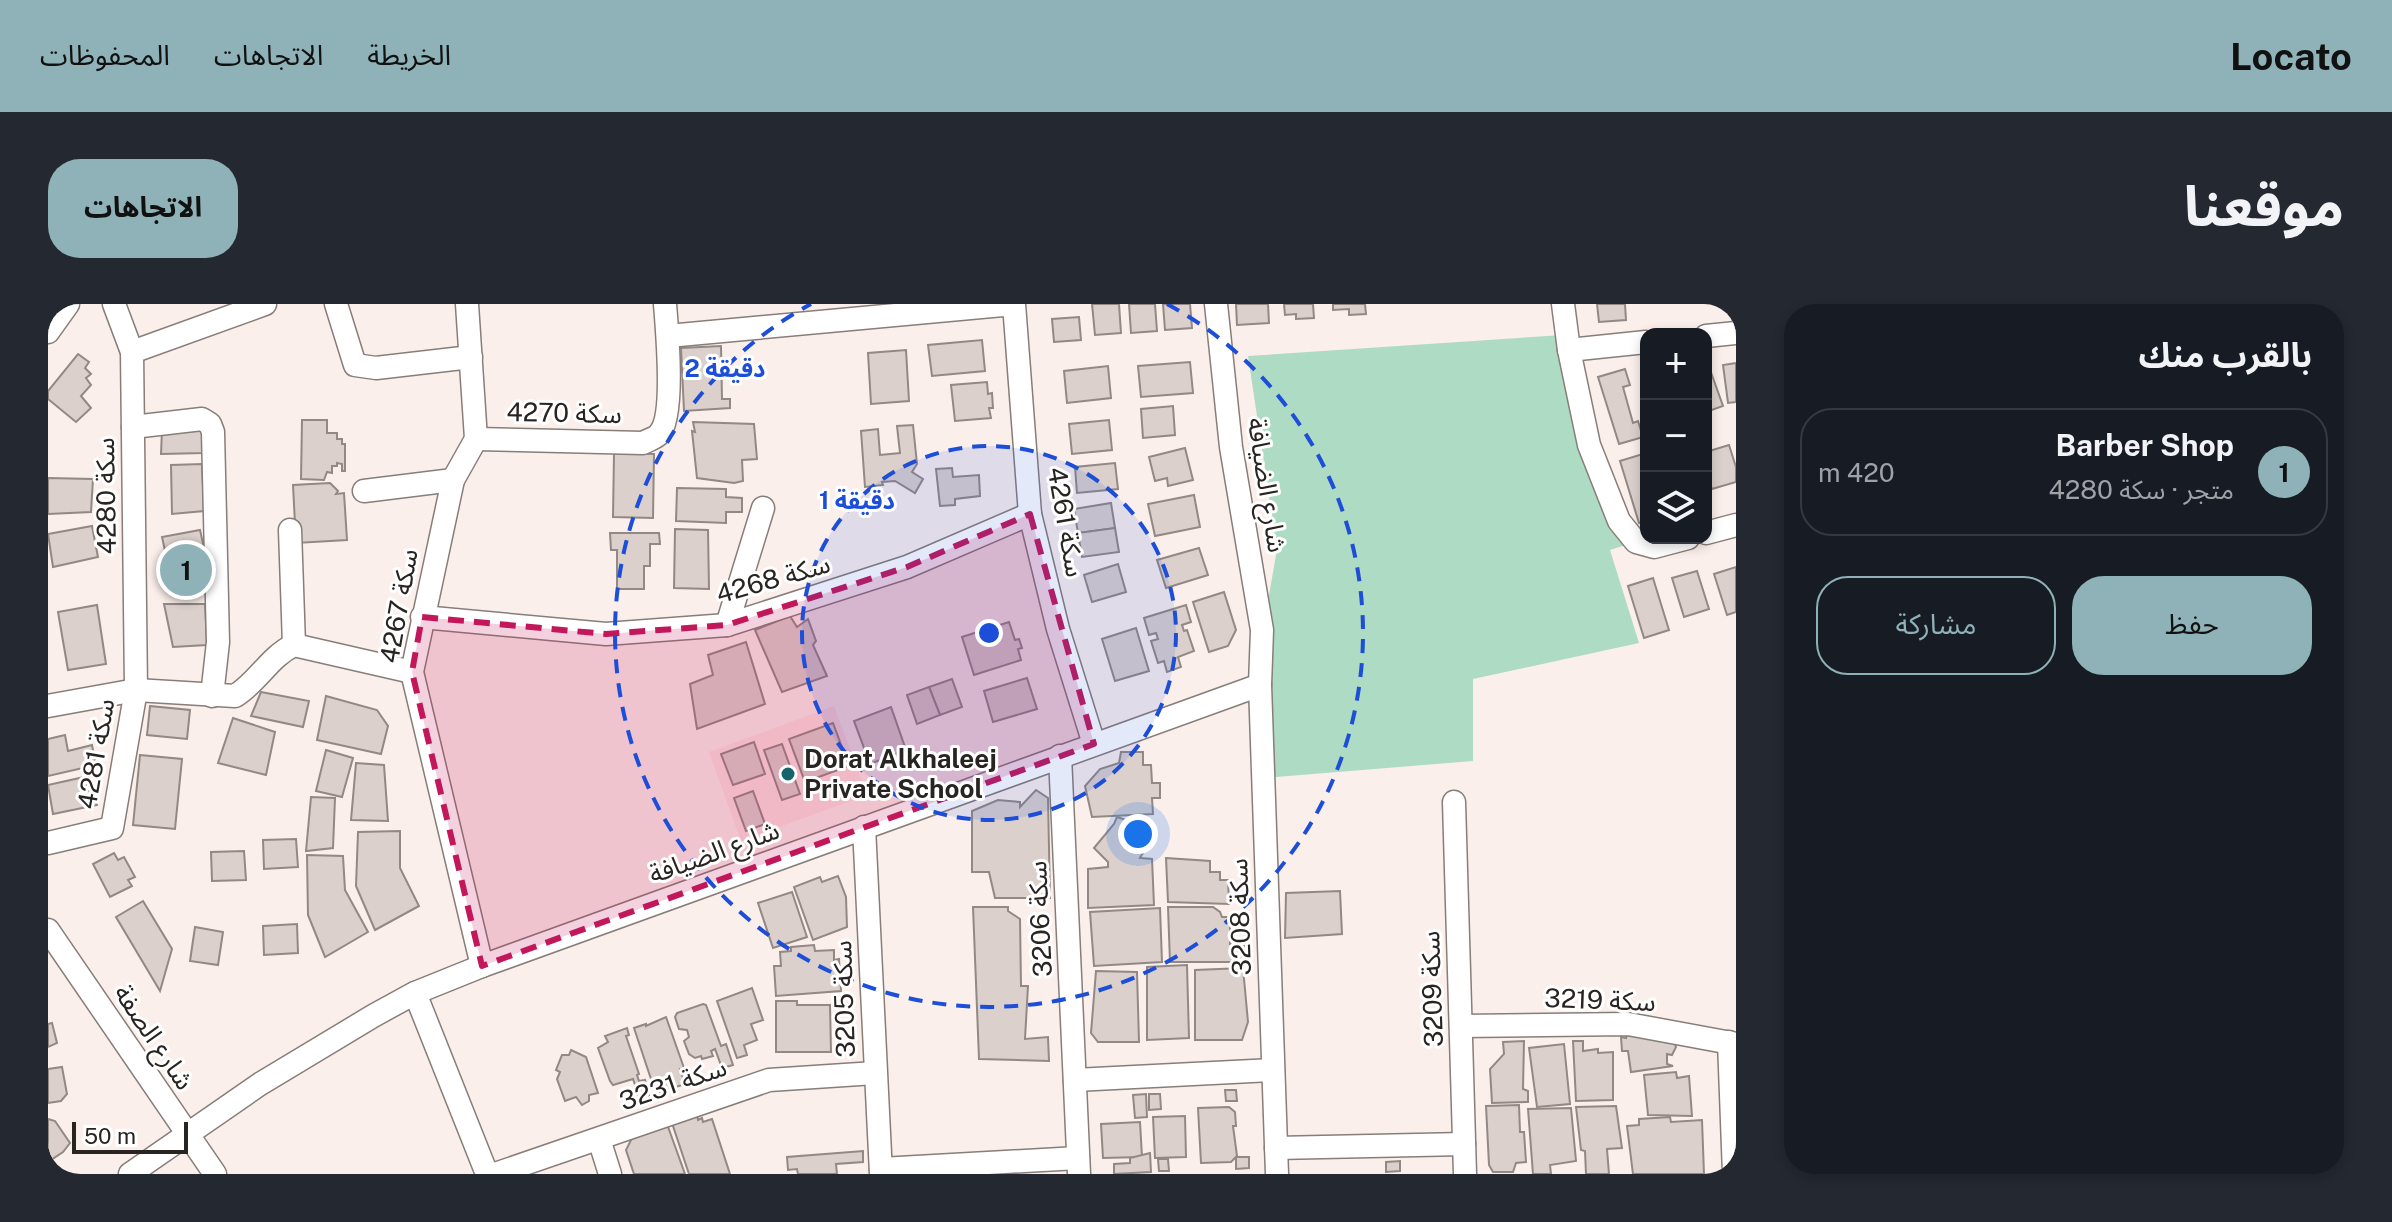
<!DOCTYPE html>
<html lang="ar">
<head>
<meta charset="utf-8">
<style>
	body { margin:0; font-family:"Public Sans","Noto Sans Arabic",sans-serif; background:#242831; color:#f1f3f6; direction:rtl }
	.controls { position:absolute; right:24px; top:24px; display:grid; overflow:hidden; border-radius:16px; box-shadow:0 4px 12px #0003 }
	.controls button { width:72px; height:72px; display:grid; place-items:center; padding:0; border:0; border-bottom:2px solid #363941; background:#171b24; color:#f1f3f6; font:40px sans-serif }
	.scale { position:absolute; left:24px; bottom:20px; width:116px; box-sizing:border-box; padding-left:8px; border:4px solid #282422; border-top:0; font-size:22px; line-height:28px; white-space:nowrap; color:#282422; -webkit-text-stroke:6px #fff; paint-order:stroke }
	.you { position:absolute; left:1090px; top:530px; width:28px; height:28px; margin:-20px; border:6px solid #fff; border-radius:50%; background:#1a73e8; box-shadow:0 0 0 12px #1a73e833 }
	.badge { display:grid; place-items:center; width:52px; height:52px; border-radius:50%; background:#8eb2b8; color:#111; font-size:26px; font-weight:700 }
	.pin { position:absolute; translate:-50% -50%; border:4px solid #fff; box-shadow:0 2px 8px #0006 }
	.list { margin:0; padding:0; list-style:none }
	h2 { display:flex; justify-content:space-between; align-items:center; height:104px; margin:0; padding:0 32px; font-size:34px }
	h2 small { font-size:26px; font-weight:400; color:#9ea1a6 }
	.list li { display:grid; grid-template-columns:52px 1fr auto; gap:24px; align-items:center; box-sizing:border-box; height:128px; margin:0 16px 16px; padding:0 16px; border:2px solid #363941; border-radius:32px }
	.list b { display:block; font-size:30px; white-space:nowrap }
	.list p { margin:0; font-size:26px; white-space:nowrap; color:#9ea1a6 }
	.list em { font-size:26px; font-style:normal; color:#9ea1a6 }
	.actions { display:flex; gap:16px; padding:24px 32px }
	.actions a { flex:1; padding:18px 0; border:2px solid #8eb2b8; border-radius:32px; text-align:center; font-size:28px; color:#8eb2b8 }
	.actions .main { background:#8eb2b8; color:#111 }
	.icon { flex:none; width:44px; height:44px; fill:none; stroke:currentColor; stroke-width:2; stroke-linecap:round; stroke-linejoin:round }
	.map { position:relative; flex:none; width:1688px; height:870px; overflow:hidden; direction:ltr; border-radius:32px }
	header { display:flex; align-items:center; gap:48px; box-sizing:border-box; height:112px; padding:0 40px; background:#8eb2b8; color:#111 }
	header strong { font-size:38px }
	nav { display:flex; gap:44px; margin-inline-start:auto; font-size:28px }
	.intro { display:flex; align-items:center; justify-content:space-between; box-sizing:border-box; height:192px; padding:0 48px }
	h1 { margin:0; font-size:56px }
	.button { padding:20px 36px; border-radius:32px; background:#8eb2b8; color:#111; font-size:28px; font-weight:700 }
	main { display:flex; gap:48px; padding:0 48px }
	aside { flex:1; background:#171b24; border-radius:32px; box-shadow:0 4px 12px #0003 }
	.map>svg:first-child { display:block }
	.education { fill:#fce1e0 }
	.green { fill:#aedbc3 }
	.building { fill:#dbd0cc; stroke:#928884; stroke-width:2 }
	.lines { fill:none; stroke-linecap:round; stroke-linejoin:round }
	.minor-casing { stroke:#877d79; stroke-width:25 }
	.minor { stroke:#fff; stroke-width:22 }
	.marked { fill:#c2185b; fill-opacity:0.2; stroke:#c2185b; stroke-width:6; stroke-dasharray:16 10; stroke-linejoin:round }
	.ring { fill:none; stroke:#1d4ed8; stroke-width:4; stroke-dasharray:14 10 }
	.poi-dot { fill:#15636c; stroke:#fff; stroke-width:3 }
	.labels { text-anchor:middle; stroke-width:6; stroke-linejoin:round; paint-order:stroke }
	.street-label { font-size:26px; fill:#282422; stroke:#fff }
	.poi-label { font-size:26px; font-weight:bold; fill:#282422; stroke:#fff; text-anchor:start }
	.centre { fill:#1d4ed8; stroke:#fff; stroke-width:4 }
	.ring-label { font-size:24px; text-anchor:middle; font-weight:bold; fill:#1d4ed8; stroke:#fff; stroke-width:6; stroke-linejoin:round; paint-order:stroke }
</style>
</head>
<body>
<header>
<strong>Locato</strong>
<nav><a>الخريطة</a><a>الاتجاهات</a><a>المحفوظات</a></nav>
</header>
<div class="intro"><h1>موقعنا</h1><a class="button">الاتجاهات</a></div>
<main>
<aside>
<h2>بالقرب منك<small></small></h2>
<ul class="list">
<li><span class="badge">1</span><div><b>Barber Shop</b><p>متجر · سكة 4280</p></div><em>420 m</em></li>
</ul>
<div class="actions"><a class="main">حفظ</a><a>مشاركة</a></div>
</aside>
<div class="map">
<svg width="1688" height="870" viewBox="0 0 1688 870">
	<rect width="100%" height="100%" fill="#fbefeb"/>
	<path class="education" d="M786,402l33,89 -126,46 -32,-89z"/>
	<path class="green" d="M1515,31l25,110 47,97 -25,8 29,93 -166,36v82l-209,17 -1,-148 14,-81 -29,-193z"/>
	<g class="building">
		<path d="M1044,0h27l2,29 -26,2z"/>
		<path d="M1081,0h26l2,27 -26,2z"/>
		<path d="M1115,0h27l2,24 -27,2z"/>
		<path d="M1188,0h32l1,19 -32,2z"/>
		<path d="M1236,0h29l1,14 -18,1v-5l-11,1z"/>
		<path d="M1285,0h32l1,10 -17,1v-6l-16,1z"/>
		<path d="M1549,0h28l1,16 -27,2z"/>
		<path d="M1031,13l2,23 -27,2 -2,-23z"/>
		<path d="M934,36l3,31 -53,5 -4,-31z"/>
		<path d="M673,42l1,53h8v9l-46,3 -3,-63z"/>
		<path d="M858,46l3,51 -38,3 -3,-51z"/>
		<path d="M30,50l11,8 -4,6 6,6 -5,4 5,7 -10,11 10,12 -15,14 -28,-23v-8z"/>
		<path d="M1142,58l3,31 -52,4 -3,-31z"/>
		<path d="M1688,59v39l-8,1 -5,-38z"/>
		<path d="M1660,60l15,42 -17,6v-47z"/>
		<path d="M1060,62l3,32 -44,5 -3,-32z"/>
		<path d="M1577,65l5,16 -7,2 10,36 5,-2 5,16 -24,7 -21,-67z"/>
		<path d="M939,78l1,12 4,-1 1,15h-4l2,10 -36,3 -4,-36z"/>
		<path d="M1125,102l2,29 -32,3 -2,-29z"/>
		<path d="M254,116h25v13h10v6h5v5h3v27h-3v-7l-5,-1v3h-5v7l-5,-1 -3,8 -23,-1z"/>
		<path d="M1061,116l3,30 -40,4 -3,-30z"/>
		<path d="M645,118l61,2 3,35 -15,1 1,21 -9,2 -37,-5 -5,-47 3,1z"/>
		<path d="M865,121l4,39 -5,8 11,7 -8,14 -20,-12 -13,1 1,3 -18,2 -4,-56 17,-2 2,26 20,-2 -3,-27z"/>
		<path d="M154,125l2,24 -43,1 1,-24z"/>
		<path d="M1681,141l7,22v15l-24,7 -6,-18v-19z"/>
		<path d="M1137,144l8,32 -25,6 -1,-8 -12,3 -6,-24z"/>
		<path d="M566,149l40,1 -1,64 -40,-1z"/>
		<path d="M1598,149v68l-7,2 -19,-62z"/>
		<path d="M1067,159l3,26 -41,4 -2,-26z"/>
		<path d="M154,160l2,47 -32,3 -1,-49z"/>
		<path d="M904,164l1,9 26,-2 1,21 -25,3v6l-15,1 -4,-37z"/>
		<path d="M0,174l45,1 -2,33 -43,2z"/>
		<path d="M282,179l8,8 -2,3 8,-1 3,47 -51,3 -3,-58z"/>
		<path d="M629,184l49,1v8l16,1v14h-16v11l-50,-2z"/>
		<path d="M1146,191l6,32 -45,9 -7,-32z"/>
		<path d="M1063,199l4,25 -37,5 -4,-24z"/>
		<path d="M44,222l6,31 -45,10 -5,-33z"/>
		<path d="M1067,224l4,24 -37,5 -4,-24z"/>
		<path d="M627,225l33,1 1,59 -35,-1z"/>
		<path d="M152,226l9,40 -38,8 -9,-41z"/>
		<path d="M562,229h49l1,11h-10v22h-6v23h-27v-39h-6z"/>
		<path d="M1151,244l9,27 -42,13 -9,-28z"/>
		<path d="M1070,260l8,28 -34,10 -8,-27z"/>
		<path d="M1688,263v45l-9,3 -13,-41z"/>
		<path d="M1649,267l12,38 -25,8 -12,-39z"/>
		<path d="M1605,274l16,52 -25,8 -16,-52z"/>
		<path d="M1176,288l12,38 -8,16 -19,6 -16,-50z"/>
		<path d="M116,300h41l2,41 -34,2z"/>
		<path d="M49,301l9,59 -38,6 -10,-58z"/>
		<path d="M1138,301l5,17 -9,3 2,6 3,-1 7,21 -16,6 3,10 -14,5 -3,-11 -6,2 -7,-22 7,-2 -2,-6 -7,2 -5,-17z"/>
		<path d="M742,312l7,11 11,-8 8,22 -3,4 14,31 -45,16 -27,-62z"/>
		<path d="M961,318l6,18 4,-1 3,9 -4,1 3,11 -47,15 -12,-38z"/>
		<path d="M1088,324l13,43 -34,10 -13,-42z"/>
		<path d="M698,338l19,62 -68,25 -7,-45 23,-9 -5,-20z"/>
		<path d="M979,374l10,31 -44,13 -9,-31z"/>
		<path d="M904,375l10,28 -22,8 -11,-28z"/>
		<path d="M881,383l11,28 -23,9 -10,-29z"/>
		<path d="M213,388l48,9 -6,26 -52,-11z"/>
		<path d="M278,392l51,14 11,16 -7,28 -64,-14z"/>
		<path d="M102,402l40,4 -3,29 -40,-4z"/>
		<path d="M843,403l15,43 -36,14 -16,-43z"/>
		<path d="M185,414l42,14 -9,43 -48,-12z"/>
		<path d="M785,419l16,43 -44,16 -16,-43z"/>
		<path d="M17,431l3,16 24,-6 4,20 -48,11v-37z"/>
		<path d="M706,438l11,32 -32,11 -12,-31z"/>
		<path d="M734,440l18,50 -18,6 -18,-50z"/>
		<path d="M278,446l27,8 -11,39 -26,-6z"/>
		<path d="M1073,448h22v13h8l1,18h8v15h-8l1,16 -61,3 -7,-31 15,-17 19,-6z"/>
		<path d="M92,451l42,4 -7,70 -42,-4z"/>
		<path d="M308,459l28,2 4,56 -37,-1z"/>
		<path d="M36,473l3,14 7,-1 3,15 -44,9 -5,-29z"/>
		<path d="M988,486l12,8 2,100h-55l-6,-26h-17v-61l26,-11 22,2v5z"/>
		<path d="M705,487l12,33 -19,7 -12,-33z"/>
		<path d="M263,493l24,1 -2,50 -27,3z"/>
		<path d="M1069,513l12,4 5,-2 19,17 -13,22 12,1 2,46 -66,3v-39l20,-2v-5l-14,-14 20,-24z"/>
		<path d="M352,527v37l19,38 -44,24 -19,-44 2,-54z"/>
		<path d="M248,535l2,28 -34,2 -1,-29z"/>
		<path d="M196,547l2,29 -34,1 -1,-29z"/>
		<path d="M66,549l4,7 6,-3 11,20 -7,3 4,6 -22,11 -17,-33z"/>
		<path d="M259,551l36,1 2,34 23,42 -43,25 -17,-42z"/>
		<path d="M1118,554l44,3v11h10v8h8l1,24 -61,-2z"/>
		<path d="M790,572l8,21 1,30 -34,13 -19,-53 26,-10 2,5z"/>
		<path d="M1292,587l2,43 -57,4 1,-45z"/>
		<path d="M744,588l15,45 -34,11 -15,-45z"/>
		<path d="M95,597l29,48 -12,42 -44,-74z"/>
		<path d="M925,603h35v4l12,8 1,67h7l-3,53 23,-2 1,24 -70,-2z"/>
		<path d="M1120,603h45l7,5 2,5h8v27l14,1v17h-74z"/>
		<path d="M1112,604l2,54 -68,4 -4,-54z"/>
		<path d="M249,620l1,29 -34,2 -1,-29z"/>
		<path d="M147,623l28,5 -5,33 -28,-4z"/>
		<path d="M766,641l1,6 19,-1v10l5,-1 2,32 -65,5 -2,-30h7l-1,-14 11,-1v-4z"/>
		<path d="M1139,661l2,73 -42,2v-73z"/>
		<path d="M1195,664l5,54 -6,18h-47v-70z"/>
		<path d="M1048,667l41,1 2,70h-41l-7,-9z"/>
		<path d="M704,684l11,32 -12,4 6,16 -13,5 3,10 -10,3 -20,-57z"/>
		<path d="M728,697h21v4h33l1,47h-55z"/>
		<path d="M655,700l3,1 15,41 5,-2 7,21 -11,3 -7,-19 -4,2 2,5 -11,3 -1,-3 -6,2 -6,-4 -5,-13 5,-4 -2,-7 -8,-1 -4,-12 2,-4z"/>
		<path d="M618,713l18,51 -4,1 5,15 -25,8 -5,-14 -4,1 -17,-51 12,-4v2z"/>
		<path d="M4,719l5,20 -9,4v-23z"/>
		<path d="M579,724l2,7 -3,1 13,38 -2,1 2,6 6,-1 5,16 -10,3 -7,-20 -20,6 -3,-4 -12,-33 10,-6 -3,-6z"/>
		<path d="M1579,728l46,7 3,8 -4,8 -5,-1v10l6,2 -42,6 -3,-21h-6l-1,-14 5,1z"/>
		<path d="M1476,737l-1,48 5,2v11l-36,1 -2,-34 14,-15 -1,-12z"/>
		<path d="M1525,737h10v10l15,-2v4l15,-1v48l-37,1z"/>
		<path d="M1516,740l6,60 -33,3 -8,-59z"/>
		<path d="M523,746l15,7 12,36 -9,2v6l-7,4 -6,-8 -11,4 -8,-22 3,-7 -4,-2 6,-15h7z"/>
		<path d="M14,763l5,27 -6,7 -13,2v-34z"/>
		<path d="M1628,768l1,6 12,-2 3,40 -44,-1 -4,-40z"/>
		<path d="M1177,786h11l1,11h-11z"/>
		<path d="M1098,790l1,23 -12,1 -2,-23z"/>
		<path d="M1101,790h11l1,15 -12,1z"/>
		<path d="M1471,801l1,27h4l2,30 -10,1 -3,9h-20l-4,-7 -3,-59z"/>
		<path d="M1568,802l6,42 -15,1 2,25h-23l-1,-23 -4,-1 -5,-43z"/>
		<path d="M1181,803l6,5 1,14h-3l4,30 -6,6 -30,1 -3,-55z"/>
		<path d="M1523,804l5,53 -26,4 1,9h-18l-5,-65z"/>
		<path d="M649,810l1,6 4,-2 1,4 9,-3 18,55h-41l-17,-51z"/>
		<path d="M1137,812l1,41 -31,1 -2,-41z"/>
		<path d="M1622,813l1,5 31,-2 2,54h-71l-6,-48 12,-1v-6z"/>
		<path d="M0,815l7,2 15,22 -7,9 -15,10z"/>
		<path d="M1092,818l2,35 -39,1 -2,-34z"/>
		<path d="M619,820l18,50h-51l-8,-24 7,-14z"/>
		<path d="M815,847v11l-27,2 1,10h-39l-1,-5 -9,1 -1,-13z"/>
		<path d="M1102,849l1,19 -37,2v-10l16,-1v-5z"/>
		<path d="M1188,853h13v11l-13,1z"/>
		<path d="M1110,855h10l1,12h-10z"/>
		<path d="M1352,857v10l-14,1v-10z"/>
	</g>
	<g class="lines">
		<defs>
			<g id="minor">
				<path d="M288,0l19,61 21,3 95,-11"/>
				<path d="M419,0l9,135 -23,41 -41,192 70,294"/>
				<path d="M1515,0l6,46 20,95 30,76 17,21 18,5 34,-9"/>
				<path d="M0,28l20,-28"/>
				<path d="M620,32l346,-32 16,210 28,115 36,115"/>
				<path d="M1658,32l30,-3"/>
				<path d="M1521,46l77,-8"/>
				<path d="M84,48l133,-48"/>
				<path d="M85,123l69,-8 8,5 3,8 5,210 -6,54"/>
				<path d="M428,135l167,4c5,-3 13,-5 16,-9 16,-17 8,-105 6,-130"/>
				<path d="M316,187l89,-11"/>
				<path d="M242,226l4,115"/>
				<path d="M1658,229l30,-8"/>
				<path d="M374,313l184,17 121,-9 180,-58 123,-53"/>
				<path d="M679,321l36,-117"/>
				<path d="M1212,381l17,489"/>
				<path d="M0,402l88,-16 99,6c23,-14 34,-39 59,-51l118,27"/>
				<path d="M1012,452l19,418"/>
				<path d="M1406,498l11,372"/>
				<path d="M816,523l17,347"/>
				<path d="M0,539l64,-15 24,-138 -4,-338 -18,-48"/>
				<path d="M0,626l167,244"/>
				<path d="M367,689l72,181"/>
				<path d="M1413,722l167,-2 108,20"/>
				<path d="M1681,738l5,132"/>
				<path d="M1027,776l198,-10"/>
				<path d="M551,835l11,35"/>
				<path d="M1228,844l188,-4"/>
				<path d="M833,865l197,-11"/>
				<path d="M82,870l130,-90 113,-68 42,-23 67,-27 778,-281 2,-55 -31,-183 -15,-143"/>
				<path d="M447,870l274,-94 106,-7"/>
			</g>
		</defs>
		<use href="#minor" class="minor-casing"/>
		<use href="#minor" class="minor"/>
	</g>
	<path class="marked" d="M982,210l64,230 -612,222 -70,-294 10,-55 184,17 121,-9 180,-58z"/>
	<circle cx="941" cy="329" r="187" fill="#1d4ed8" fill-opacity=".12"/>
	<g class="ring">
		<circle cx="941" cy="329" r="187"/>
		<path d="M1119 0A374 374 0 1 1 763 0"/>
	</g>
	<circle class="poi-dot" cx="740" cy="470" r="8"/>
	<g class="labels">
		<g class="street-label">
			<text transform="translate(516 109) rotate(1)" y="9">سكة 4270</text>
			<text transform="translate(1219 181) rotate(81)" y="9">شارع الضيافة</text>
			<text transform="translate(58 192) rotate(-91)" y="9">سكة 4280</text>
			<text transform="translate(1018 218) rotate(80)" y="9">سكة 4261</text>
			<text transform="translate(725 275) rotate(-16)" y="9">سكة 4268</text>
			<text transform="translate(351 302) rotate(-80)" y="9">سكة 4267</text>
			<text transform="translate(48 450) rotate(-80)" y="9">سكة 4281</text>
			<text transform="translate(666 548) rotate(-20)" y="9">شارع الضيافة</text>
			<text transform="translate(1192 613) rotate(-92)" y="9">سكة 3208</text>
			<text transform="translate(992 615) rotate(-93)" y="9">سكة 3206</text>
			<text transform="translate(1384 685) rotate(-92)" y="9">سكة 3209</text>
			<text transform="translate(796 695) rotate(-92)" y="9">سكة 3205</text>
			<text transform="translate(1552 696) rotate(2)" y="9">سكة 3219</text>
			<text transform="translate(106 733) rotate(56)" y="9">شارع الصفة</text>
			<text transform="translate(625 780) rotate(-19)" y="9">سكة 3231</text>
		</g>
		<g class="poi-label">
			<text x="756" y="464">Dorat Alkhaleej<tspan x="756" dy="30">Private School</tspan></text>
		</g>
	</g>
	<circle cx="941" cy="329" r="12" class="centre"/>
	<g class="ring-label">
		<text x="677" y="73">2 دقيقة</text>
		<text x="809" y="205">1 دقيقة</text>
	</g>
</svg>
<div class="controls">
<button>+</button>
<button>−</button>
<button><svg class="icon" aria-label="layers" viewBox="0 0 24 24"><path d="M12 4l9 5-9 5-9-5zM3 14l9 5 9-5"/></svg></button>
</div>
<div class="scale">50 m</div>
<div class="you"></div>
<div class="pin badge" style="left:138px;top:266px">1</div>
</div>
</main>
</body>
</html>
